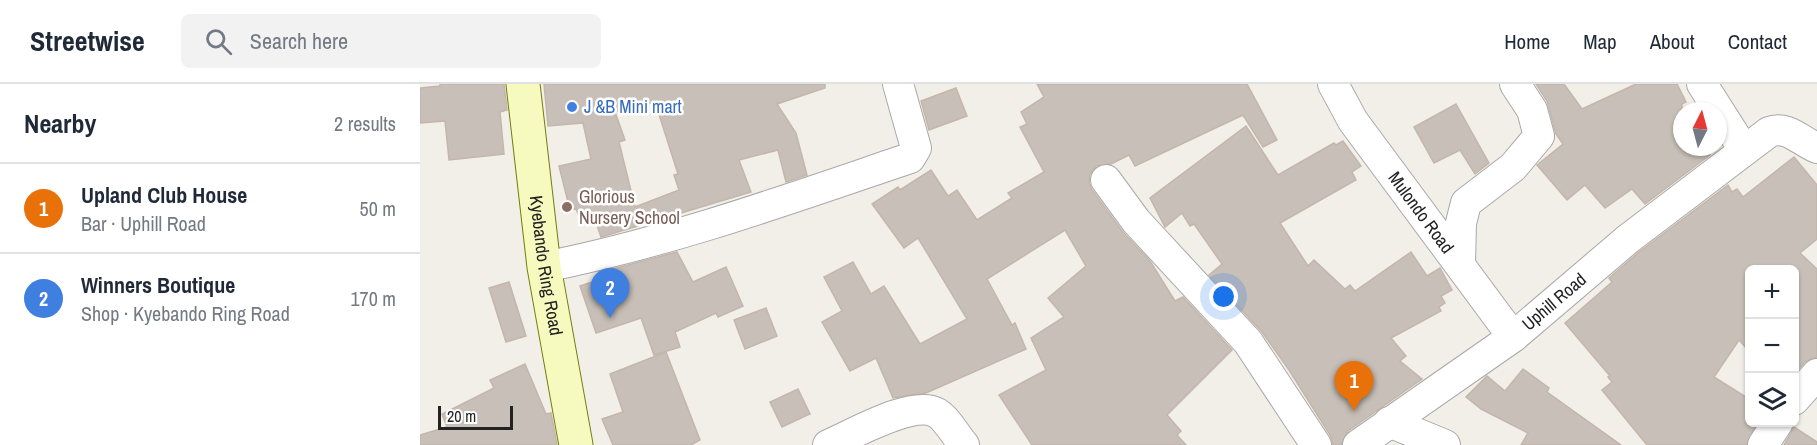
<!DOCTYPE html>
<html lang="en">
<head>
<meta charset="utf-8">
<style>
	body { margin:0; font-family:"Archivo Narrow",sans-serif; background:#f2f2f3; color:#1f2937 }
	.controls { position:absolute; right:18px; bottom:18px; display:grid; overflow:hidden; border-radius:9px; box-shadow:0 2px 4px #0004 }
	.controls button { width:54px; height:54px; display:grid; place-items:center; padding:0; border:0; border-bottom:2px solid #e0e1e3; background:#fff; color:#1f2937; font:30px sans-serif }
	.compass { position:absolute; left:1253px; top:18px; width:54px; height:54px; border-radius:50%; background:#fff; box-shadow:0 2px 4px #0004; rotate:6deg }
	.scale { position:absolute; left:18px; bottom:15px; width:75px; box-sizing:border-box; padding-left:6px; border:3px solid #222; border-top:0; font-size:16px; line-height:21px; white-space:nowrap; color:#222; -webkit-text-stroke:4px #fff; paint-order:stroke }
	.you { position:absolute; left:804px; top:213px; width:21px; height:21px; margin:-15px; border:4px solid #fff; border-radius:50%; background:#1a73e8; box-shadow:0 0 0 9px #1a73e833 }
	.badge { display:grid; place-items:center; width:39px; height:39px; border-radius:50%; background:#d40000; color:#fff; font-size:20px; font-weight:700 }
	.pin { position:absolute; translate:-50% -50px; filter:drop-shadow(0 2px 3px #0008) }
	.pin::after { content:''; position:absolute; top:32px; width:21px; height:18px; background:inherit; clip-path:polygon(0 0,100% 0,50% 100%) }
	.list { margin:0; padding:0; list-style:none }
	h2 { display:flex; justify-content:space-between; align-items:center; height:78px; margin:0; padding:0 24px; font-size:26px }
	h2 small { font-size:20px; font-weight:400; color:#747a83 }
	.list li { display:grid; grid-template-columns:39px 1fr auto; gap:18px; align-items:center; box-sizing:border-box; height:90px; padding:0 24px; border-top:2px solid #e0e1e3 }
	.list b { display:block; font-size:22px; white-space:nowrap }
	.list p { margin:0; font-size:20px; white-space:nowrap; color:#747a83 }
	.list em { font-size:20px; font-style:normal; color:#747a83 }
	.icon { flex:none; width:33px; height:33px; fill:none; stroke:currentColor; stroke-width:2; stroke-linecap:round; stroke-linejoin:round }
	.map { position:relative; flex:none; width:1397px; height:361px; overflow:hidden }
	header { display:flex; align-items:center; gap:36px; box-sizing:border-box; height:84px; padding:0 30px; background:#fff; border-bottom:2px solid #e0e1e3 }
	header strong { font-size:28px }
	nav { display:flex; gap:33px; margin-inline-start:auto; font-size:21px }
	.search { width:420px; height:54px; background:#f2f2f3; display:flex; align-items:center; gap:15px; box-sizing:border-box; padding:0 21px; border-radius:9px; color:#747a83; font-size:22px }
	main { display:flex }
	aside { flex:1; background:#fff }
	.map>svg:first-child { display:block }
	.building { fill:#c7bfb8; stroke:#c4b6ab; stroke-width:1.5; fill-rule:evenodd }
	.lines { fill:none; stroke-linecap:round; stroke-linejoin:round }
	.street-casing { stroke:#a9a9a9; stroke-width:32 }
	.secondary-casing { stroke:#707d05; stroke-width:35 }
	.street { stroke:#fff; stroke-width:30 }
	.secondary { stroke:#f7fabf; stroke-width:33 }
	.shop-dot { fill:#3f7fe0; stroke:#fff; stroke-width:2 }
	.education-dot { fill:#8d6e63; stroke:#fff; stroke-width:2 }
	.labels { text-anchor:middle; stroke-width:5; stroke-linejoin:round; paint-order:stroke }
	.shop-label { font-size:18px; fill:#366cbe; stroke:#fff; text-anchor:start }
	.education-label { font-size:18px; fill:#785e54; stroke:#fff; text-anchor:start }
	.street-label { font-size:18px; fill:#222; stroke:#fff }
</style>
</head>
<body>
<header>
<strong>Streetwise</strong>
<div class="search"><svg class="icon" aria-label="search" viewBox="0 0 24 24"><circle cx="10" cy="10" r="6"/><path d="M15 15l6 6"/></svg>Search here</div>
<nav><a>Home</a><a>Map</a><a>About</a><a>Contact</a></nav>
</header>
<main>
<aside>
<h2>Nearby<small>2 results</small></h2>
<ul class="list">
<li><span class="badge" style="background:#e8710a">1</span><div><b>Upland Club House</b><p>Bar · Uphill Road</p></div><em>50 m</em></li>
<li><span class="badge" style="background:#3f7fe0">2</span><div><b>Winners Boutique</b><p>Shop · Kyebando Ring Road</p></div><em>170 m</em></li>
</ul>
</aside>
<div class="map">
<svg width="1397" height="361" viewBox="0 0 1397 361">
	<rect width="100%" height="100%" fill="#f2efe9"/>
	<g class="building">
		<path d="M20,0h64l3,26 -7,2 4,42 -55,6 -4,-39 -25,2v-35l20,-2z"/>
		<path d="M124,0h281v4l-48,16 19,29 11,42 -21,7 -8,-32 -39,10 12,32 -150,45 -8,-24 -13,5 -4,-9 -6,1 -11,-44 32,-7 -8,-36 -35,3zM235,18l23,72 -4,1 5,15 -44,17 -16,-65 6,-2 -10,-28z"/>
		<path d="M617,0h210l30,56 -14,7 -20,-32 -108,51 -6,-11 -18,9 -15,2 -6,8 -1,8 3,8 30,41 28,30 25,40 8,-4 49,53 -65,65 14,16 -4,4 9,10h-154l-33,-50 47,-25 -15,-32 33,-21 -16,-19 38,-32 -21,-36 -78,49 25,46 3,-2 11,26 -100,44 -33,5 -17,-40 -26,13 -28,-49 20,-11 -18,-34 29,-15 18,32 13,-8 36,58 47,-25 -49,-81 -14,10 -32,-44 26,-17 2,3 31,-20 17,26 9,-6 20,30 35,-22 -4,-5 36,-21 -24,-45 7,-3 -6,-12 23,-15z"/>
		<path d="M1116,0h28l18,25 54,-25h41l9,18 -4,2v43h21l7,8 -65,49 -13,-15 -27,19 -20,-23 -18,15 -30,-35 26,-21 -7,-10 -9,-33z"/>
		<path d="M536,4l11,28 -38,14 -8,-29z"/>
		<path d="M1036,20l33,59 -14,11 -15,-24 -26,13 -20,-36z"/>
		<path d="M826,42l32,49 56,-32 2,2 7,-4 18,25 -9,6 4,8 -76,43 28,43 6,-6 31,29 5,-4 5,6 56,-39 16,24 13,-8 12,22 -11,6 4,7 -6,4 2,4 -50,27 15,18 -6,5 22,18 -74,52 -7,14h-8l-3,-10 -41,-65 -27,-38 -53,-57 13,-11 -28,-40 -4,2 -8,-13 -17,14 -15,-29z"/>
		<path d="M1374,73l23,28v54l-17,14 17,16v88l-12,5 -8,9 -3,-2v-99h-45v81l-10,-11 -25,37 35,22v24h8l-11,22h-99l-45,-55 10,-8 -4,-5 2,-1 -45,-53 47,-41 -3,-4 30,-26 89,-67 4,7 5,-3 6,8z"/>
		<path d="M257,168l16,30 33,-15 17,39 -25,11 -2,-4 -41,19 5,15 -26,8 -13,-37 -45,15 -16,-47 30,-10 -1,-6z"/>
		<path d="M89,198l17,54 -20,6 -17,-54z"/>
		<path d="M346,224l11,28 -32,13 -11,-29z"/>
		<path d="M246,268l34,88 -9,5h-78l-11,-26 21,-7 -13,-38z"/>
		<path d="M105,280l21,50 5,-1 6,32h-137v-10l27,-8 -5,-13 52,-26 -4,-8z"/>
		<path d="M1103,285l26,19 -2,4 74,53h-100l7,-12 -47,-24 -15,-12 21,-21 18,15z"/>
		<path d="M378,305l12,25 -28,13 -12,-25z"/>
		<path d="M1374,343l23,15v3h-33z"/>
	</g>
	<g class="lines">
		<defs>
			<g id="street">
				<path id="s1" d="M913,0l20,37 160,216"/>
				<path d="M1282,0l42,66"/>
				<path d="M686,96l30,41 112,121 68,103"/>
				<path d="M1040,179l1,-40 5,-20 47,-36 26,-31 -7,-26 -17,-26"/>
				<path d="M124,183c126,-25 245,-68 366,-109l6,-10 -18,-64"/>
				<path d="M1374,316l23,-26"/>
				<path d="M969,338l56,23"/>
				<path d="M408,361c24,-10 85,-46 109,-32 10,6 19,23 27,32"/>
				<path id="s2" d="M938,361l155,-108 115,-98 141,-107c19,-7 31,9 48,16"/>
				<path d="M1343,361l15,-23"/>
			</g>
			<g id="secondary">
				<path id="s3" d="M103,0l21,183 32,178"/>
			</g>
		</defs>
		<use href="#street" class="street-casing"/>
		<use href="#secondary" class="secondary-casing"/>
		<use href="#street" class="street"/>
		<use href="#secondary" class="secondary"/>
	</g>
	<circle class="shop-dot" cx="152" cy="23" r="6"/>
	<circle class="education-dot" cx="147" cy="123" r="6"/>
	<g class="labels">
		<g class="shop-label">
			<text x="164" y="29">J &amp;B Mini mart</text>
		</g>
		<g class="education-label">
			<text x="159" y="119">Glorious<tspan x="159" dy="21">Nursery School</tspan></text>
		</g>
		<g class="street-label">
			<text dy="6" stroke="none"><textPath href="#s1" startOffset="156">Mulondo Road</textPath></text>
			<text dy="6" stroke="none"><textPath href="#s3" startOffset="183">Kyebando Ring Road</textPath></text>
			<text dy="6" stroke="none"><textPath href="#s2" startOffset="243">Uphill Road</textPath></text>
		</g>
	</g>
</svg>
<div class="controls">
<button>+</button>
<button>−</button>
<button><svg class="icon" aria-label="layers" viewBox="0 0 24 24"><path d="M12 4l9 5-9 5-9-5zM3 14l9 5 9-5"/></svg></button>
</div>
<svg class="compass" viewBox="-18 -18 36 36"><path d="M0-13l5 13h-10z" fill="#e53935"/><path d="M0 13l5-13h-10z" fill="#747a83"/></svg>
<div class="scale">20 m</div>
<div class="you"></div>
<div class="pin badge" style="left:934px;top:327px;background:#e8710a">1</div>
<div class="pin badge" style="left:190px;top:234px;background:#3f7fe0">2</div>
</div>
</main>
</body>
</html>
